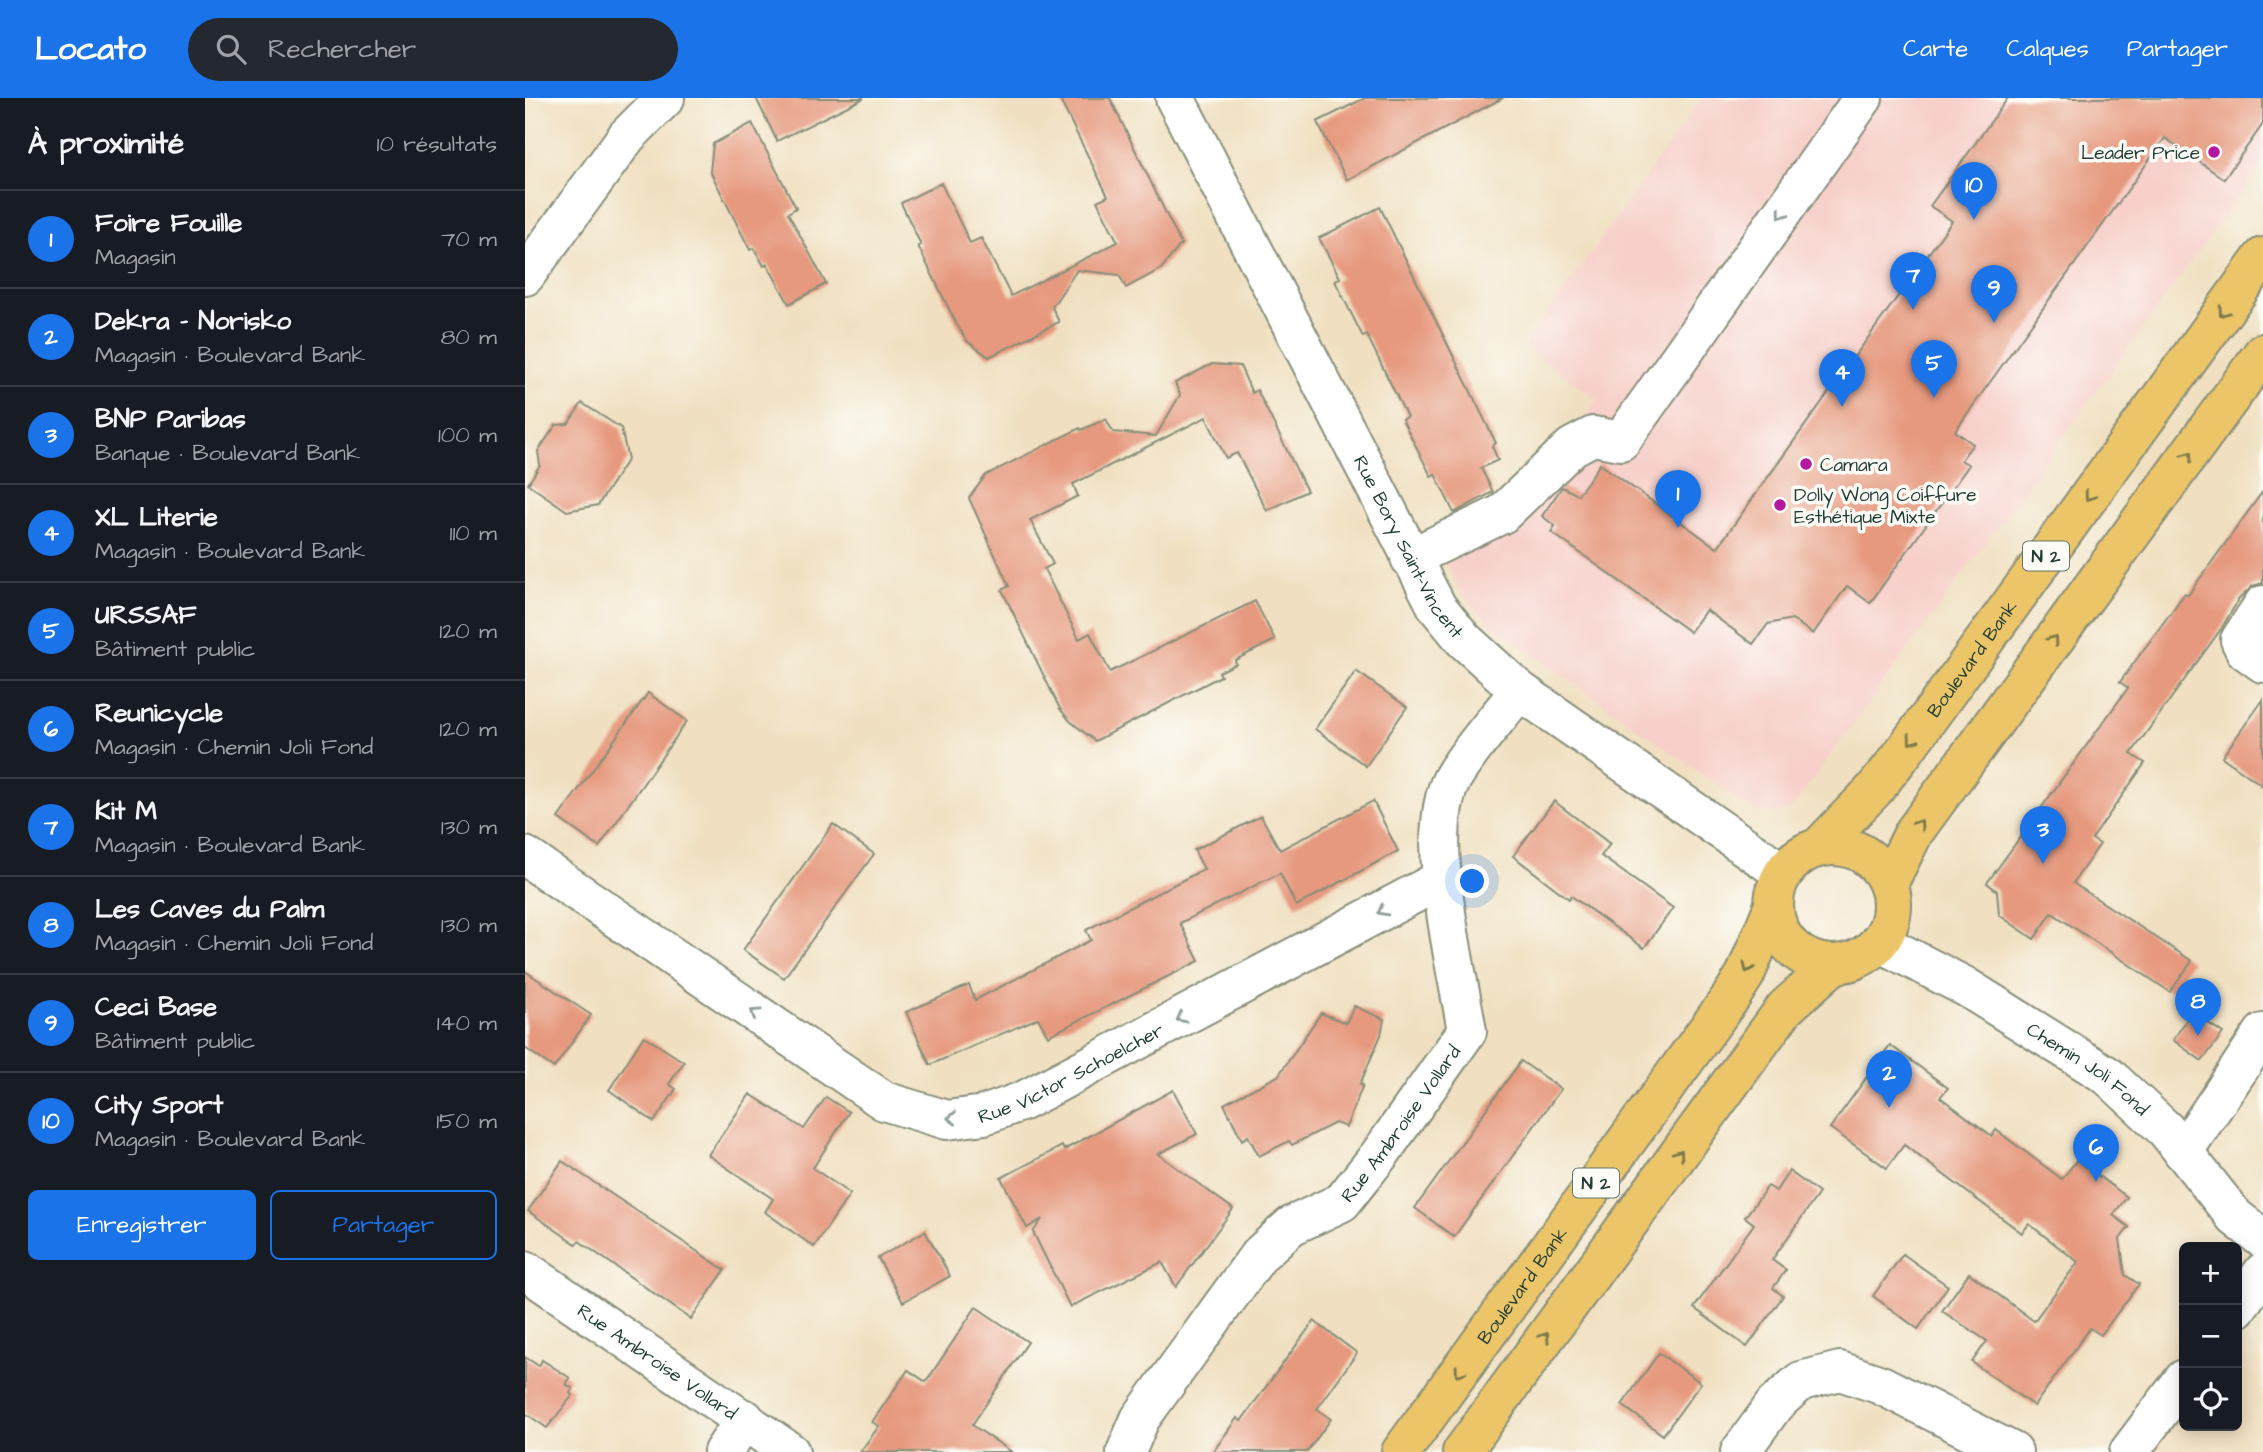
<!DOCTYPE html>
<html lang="fr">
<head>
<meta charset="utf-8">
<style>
	body { margin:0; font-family:"Architects Daughter",sans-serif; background:#242831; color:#f1f3f6 }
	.controls { position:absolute; right:21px; bottom:21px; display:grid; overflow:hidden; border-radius:10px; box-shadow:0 4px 18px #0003 }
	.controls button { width:63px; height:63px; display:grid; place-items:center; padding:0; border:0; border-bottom:2px solid #363941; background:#171b24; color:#f1f3f6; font:35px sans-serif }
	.you { position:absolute; left:948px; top:784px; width:24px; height:24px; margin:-18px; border:5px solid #fff; border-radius:50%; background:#1a73e8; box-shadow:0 0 0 10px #1a73e833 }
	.badge { display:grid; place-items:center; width:46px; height:46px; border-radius:50%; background:#1a73e8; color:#fff; font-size:23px; font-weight:700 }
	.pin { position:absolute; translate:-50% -58px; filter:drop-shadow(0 2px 4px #0008) }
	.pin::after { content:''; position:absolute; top:37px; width:24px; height:21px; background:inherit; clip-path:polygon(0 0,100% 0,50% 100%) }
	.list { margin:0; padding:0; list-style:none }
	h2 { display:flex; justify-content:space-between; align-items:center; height:91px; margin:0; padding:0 28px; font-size:30px }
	h2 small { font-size:23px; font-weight:400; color:#9ea1a6 }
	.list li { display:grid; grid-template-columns:46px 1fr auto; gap:21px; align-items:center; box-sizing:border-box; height:98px; padding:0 28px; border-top:2px solid #363941 }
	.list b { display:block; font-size:26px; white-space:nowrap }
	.list p { margin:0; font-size:23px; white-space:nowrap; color:#9ea1a6 }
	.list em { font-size:23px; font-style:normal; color:#9ea1a6 }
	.actions { display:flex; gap:14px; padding:21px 28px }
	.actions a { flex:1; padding:16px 0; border:2px solid #1a73e8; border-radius:10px; text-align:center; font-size:24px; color:#1a73e8 }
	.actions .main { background:#1a73e8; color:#fff }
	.icon { flex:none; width:38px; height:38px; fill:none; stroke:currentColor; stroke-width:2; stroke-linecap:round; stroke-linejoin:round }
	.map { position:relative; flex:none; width:1738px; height:1354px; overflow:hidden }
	header { display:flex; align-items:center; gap:42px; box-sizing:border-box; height:98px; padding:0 35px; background:#1a73e8; color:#fff }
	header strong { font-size:33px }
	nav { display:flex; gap:38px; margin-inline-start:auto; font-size:24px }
	.search { width:490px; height:63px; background:#242831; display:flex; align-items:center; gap:18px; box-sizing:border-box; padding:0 24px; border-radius:38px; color:#9ea1a6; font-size:26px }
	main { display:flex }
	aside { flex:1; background:#171b24 }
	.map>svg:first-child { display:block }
	.built { fill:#f7d0ca }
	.building { fill:#e6997e }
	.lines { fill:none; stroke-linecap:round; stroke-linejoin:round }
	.minor-casing { stroke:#888e7a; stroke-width:42 }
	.major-casing { stroke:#888e7a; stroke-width:42 }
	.minor { stroke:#fff; stroke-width:38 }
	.major { stroke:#ecc569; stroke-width:38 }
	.oneway { stroke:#8f9e9a }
	.oneway2 { stroke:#7b7a4c }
	.poi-dot { fill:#b5179e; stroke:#fdfcf7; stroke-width:2.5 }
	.labels { text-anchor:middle; stroke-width:7; stroke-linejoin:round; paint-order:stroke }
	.shield { fill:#fdfcf7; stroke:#62766e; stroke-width:2 }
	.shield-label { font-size:18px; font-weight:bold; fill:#1f3d34 }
	.poi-label { font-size:19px; fill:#1f3d34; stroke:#fdfcf7; text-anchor:start }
	.street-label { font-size:19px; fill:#1f3d34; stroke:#fdfcf7 }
</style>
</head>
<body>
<header>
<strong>Locato</strong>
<div class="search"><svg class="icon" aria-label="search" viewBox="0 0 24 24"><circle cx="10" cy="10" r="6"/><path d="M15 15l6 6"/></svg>Rechercher</div>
<nav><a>Carte</a><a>Calques</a><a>Partager</a></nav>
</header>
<main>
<aside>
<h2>À proximité<small>10 résultats</small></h2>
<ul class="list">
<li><span class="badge">1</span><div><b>Foire Fouille</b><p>Magasin</p></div><em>70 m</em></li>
<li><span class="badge">2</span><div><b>Dekra - Norisko</b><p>Magasin · Boulevard Bank</p></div><em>80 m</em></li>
<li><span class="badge">3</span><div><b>BNP Paribas</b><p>Banque · Boulevard Bank</p></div><em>100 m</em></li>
<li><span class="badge">4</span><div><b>XL Literie</b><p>Magasin · Boulevard Bank</p></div><em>110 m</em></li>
<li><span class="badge">5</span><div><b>URSSAF</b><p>Bâtiment public</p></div><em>120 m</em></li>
<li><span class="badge">6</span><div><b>Reunicycle</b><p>Magasin · Chemin Joli Fond</p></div><em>120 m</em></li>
<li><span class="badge">7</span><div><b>Kit M</b><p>Magasin · Boulevard Bank</p></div><em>130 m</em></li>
<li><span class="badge">8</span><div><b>Les Caves du Palm</b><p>Magasin · Chemin Joli Fond</p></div><em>130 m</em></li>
<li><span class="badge">9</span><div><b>Ceci Base</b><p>Bâtiment public</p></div><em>140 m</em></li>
<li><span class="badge">10</span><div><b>City Sport</b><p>Magasin · Boulevard Bank</p></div><em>150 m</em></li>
</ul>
<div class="actions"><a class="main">Enregistrer</a><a>Partager</a></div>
</aside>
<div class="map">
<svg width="1738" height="1354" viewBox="0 0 1738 1354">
	<rect width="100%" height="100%" fill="#fdfcf7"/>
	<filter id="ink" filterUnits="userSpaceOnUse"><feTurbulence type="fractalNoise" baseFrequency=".0143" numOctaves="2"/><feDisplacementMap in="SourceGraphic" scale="14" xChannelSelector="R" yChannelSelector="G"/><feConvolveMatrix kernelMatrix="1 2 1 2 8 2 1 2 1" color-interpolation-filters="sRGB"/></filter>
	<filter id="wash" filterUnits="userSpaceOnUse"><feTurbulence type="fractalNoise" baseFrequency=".00686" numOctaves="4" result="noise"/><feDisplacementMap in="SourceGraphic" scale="28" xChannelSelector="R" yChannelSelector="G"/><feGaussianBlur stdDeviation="1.57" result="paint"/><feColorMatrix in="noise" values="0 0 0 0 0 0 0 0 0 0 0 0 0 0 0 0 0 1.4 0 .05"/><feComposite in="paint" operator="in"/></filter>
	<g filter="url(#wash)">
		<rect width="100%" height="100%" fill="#f0e0c1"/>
		<path class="built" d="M1177,0h561v65l-473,648 -19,3 -24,-8 -255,-181 -29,-30 -31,-54 56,-27 88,-84 21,-31 -73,-53z"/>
		<g id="blocks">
			<g class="building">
				<path d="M231,0h108l-87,43z"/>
				<path d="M534,0h51l71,146 -20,25 -35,19 -7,-13 -42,-5 -25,37 7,15 -70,35 -22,-16 -11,-18 -38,-77 3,-1 -20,-42 40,-20 29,60 11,-5 30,58 107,-54 -21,-41 11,-5z"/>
				<path d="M840,0h138l-156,82 -30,-58z"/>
				<path d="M1483,0h255v26l-39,55 -59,-41 -210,293 18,13 -12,16 8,5 -99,138 -23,-17 -34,48 -21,-15 -24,5 -15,20 -47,-34 -16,22 -139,-100 4,-6 -13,-10 20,-29 16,8 22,-31 117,84 235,-327 -22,-15z"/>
				<path d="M227,25l44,85 -8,5 38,71 -37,20 -22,-40 -3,2 -10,-18 -4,2 -40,-79 3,-27z"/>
				<path d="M855,109l116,236 -4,3 6,14 -17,8 12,24 -39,21 -19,-39 -4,2 -29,-57 5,-2 -40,-82 -4,2 -28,-56 5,-3 -21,-40z"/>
				<path d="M687,266l28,2 12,27 5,-3 50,101 -40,20 -30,-58 -11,5 -20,-41 -133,67 5,12 -48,24 23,44 -9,5 35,70 11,-6 20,39 145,-71 20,39 -40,20 1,4 -17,8 2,4 -126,65 -25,-20 -10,-12 -58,-119 7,-4 -40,-88 17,-23 94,-47 1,2 25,-11 7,13 43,4 24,-41 -5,-12z"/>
				<path d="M57,305l39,25 7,31 -30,46 -31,6 -39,-27 12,-19 -2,-14 18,-26 12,-1z"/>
				<path d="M1738,393v92l-10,3 -14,13 -18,30 -90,125 14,9 -53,76 8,5 -27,39 119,78 -22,31 -118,-79 -18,26 -35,-24 -2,-24 -10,-8 141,-195 -8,-6 65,-89 3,2z"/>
				<path d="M831,573l51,36 -41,59 -51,-37z"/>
				<path d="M123,595l39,28 -88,126 -41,-29z"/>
				<path d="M1738,602v86l-41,-29z"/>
				<path d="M848,703l25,50 -102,55 -16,-33 -100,50 19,38 -151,75 -10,-18 -108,47 -24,-53 63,-27 6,15 116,-60 -5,-10 118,-61 -10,-19 67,-34 19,34z"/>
				<path d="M1029,703l56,43 -9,12 72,52 -29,40 -73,-52 -2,3 -56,-43z"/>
				<path d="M308,726l41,30 -90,124 -41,-28z"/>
				<path d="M0,873l66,44 -37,53 -29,-20z"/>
				<path d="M829,908l30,13 -3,16 -21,49 3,1 -17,42 -11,-4 -43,22 -3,-4 -30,15 -11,-20 -6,4 -18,-36 54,-28 43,-63 25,10z"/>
				<path d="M1667,914l31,21 -21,28 -29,-21z"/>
				<path d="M119,938l40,26 -15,22 7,5 -22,33 -45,-32z"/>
				<path d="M1365,947l58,43 -8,9 52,39 4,-6 66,49 15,-19 50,37 -14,18 16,12 -9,12 5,36 14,9 -38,51 -11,-7 -56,78 -62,-44 15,-21 -45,-30 27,-38 65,48 44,-59 -49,-38 -7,9 -118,-88 -17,23 -57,-40z"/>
				<path d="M996,963l40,28 -107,148 -39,-29z"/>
				<path d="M648,992l24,44 -39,20 75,55 -57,78 -14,-25 -92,45 -37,-75 9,-13 -15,9 -26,-50 61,-32 2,4z"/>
				<path d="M225,996l54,35 22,-32 23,15 -36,56 37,26 -36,53 -49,-35 8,-13 -65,-44z"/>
				<path d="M37,1063l163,109 -34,49 -112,-78 -3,3 -48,-33z"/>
				<path d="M1264,1073l30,22 -47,67 14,10 -13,18 10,8 -36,51 -53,-39 60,-84 -9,-7 23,-31 8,5z"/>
				<path d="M400,1133l25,45 -47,26 -25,-44z"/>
				<path d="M1378,1156l45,32 -30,43 -45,-33z"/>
				<path d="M451,1209l52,35 -56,83 40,27h-152l19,-26 -7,-4 36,-52 18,12z"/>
				<path d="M789,1223l43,32 -40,56 14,10 -24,33h-94l24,-34 4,3z"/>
				<path d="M1134,1255l42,30 -38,52 -41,-30z"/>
				<path d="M0,1259l14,9 3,-6 28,18 -4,6 7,5 -3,4 3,2 -26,33 -22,-15z"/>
			</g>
		</g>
	</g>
	<g filter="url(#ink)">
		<use href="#blocks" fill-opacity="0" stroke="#888e7a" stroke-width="2"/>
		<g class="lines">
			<defs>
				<g id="minor">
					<path id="s1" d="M650,0l262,509 27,33 55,50 264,183"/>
					<path d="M0,178l102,-140 38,-38"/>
					<path d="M885,460l92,-44 70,-67 21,-11 28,5 242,-343"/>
					<path d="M1738,507l-23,35 5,10 18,13"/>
					<path id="s2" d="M0,758l359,245 63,19 37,-5 39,-14 419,-222"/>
					<path id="s3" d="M1354,844l87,45 142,89 58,54 69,87 28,22"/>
					<path d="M1658,1054l80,-119"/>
					<path id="s4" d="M0,1172l265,182"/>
					<path d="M1712,1210l26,-36"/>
					<path d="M198,1354l22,-33"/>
					<path id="s5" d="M601,1354l14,-33 119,-164 32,-29 51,-24 38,-48 87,-123c-10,-63 -45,-195 -15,-252 17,-30 47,-61 67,-89"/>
					<path d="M1215,1354l35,-48 26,-23 39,-10 41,14 132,67"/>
					<path d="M1604,1354l55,-73"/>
				</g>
				<g id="major">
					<circle cx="1308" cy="807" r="59"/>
					<path id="s6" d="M1294,749l55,-57 26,-33 363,-500"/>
					<path d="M1363,786l26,-52 349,-479"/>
					<path id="s7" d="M876,1354l330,-455 14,-22 29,-70"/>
					<path d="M937,1354l323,-444 49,-44"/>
				</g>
			</defs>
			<use href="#minor" class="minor-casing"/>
			<use href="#major" class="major-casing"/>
			<use href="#minor" class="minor"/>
			<use href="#major" class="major"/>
		</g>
		<defs><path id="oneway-chevron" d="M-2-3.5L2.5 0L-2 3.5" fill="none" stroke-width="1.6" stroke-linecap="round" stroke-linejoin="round" transform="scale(1.75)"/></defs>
		<g class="oneway">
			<use href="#oneway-chevron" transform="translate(1257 116) rotate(126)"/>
			<use href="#oneway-chevron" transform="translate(857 813) rotate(152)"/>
			<use href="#oneway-chevron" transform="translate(230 915) rotate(-146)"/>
			<use href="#oneway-chevron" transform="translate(656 920) rotate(152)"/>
			<use href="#oneway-chevron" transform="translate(427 1020) rotate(179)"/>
		</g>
		<g class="oneway2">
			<use href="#oneway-chevron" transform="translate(1698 214) rotate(126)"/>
			<use href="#oneway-chevron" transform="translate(1663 358) rotate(-54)"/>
			<use href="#oneway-chevron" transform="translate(1564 398) rotate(126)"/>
			<use href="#oneway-chevron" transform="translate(1528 542) rotate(-54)"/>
			<use href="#oneway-chevron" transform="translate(1387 642) rotate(126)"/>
			<use href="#oneway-chevron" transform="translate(1394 726) rotate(-55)"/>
			<use href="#oneway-chevron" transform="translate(1223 870) rotate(114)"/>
			<use href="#oneway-chevron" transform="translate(1154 1056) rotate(-54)"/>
			<use href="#oneway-chevron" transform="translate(1020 1239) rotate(-54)"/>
			<use href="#oneway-chevron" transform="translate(934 1274) rotate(126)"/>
		</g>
	</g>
	<g class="poi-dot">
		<circle cx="1689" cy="54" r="7"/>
		<circle cx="1281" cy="366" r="7"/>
		<circle cx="1255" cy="407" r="7"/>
	</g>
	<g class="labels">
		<g class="shield">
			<rect x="1498" y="443.5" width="46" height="29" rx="5"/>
			<rect x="1048" y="1070.5" width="46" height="29" rx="5"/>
		</g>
		<g class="shield-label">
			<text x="1521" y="464">N 2</text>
			<text x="1071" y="1091">N 2</text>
		</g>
		<g class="poi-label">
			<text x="1675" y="61" text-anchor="end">Leader Price</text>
			<text x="1295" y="373">Camara</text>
			<text x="1269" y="403">Dolly Wong Coiffure<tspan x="1269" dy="22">Esthétique Mixte</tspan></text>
		</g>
		<g class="street-label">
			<text dy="7" stroke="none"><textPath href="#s1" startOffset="506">Rue Bory Saint-Vincent</textPath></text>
			<text dy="7" stroke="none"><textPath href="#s6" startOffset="243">Boulevard Bank</textPath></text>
			<text dy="7" stroke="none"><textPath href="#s3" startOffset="245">Chemin Joli Fond</textPath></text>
			<text dy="7" stroke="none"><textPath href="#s2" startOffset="634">Rue Victor Schoelcher</textPath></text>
			<text dy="7" stroke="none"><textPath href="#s5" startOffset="436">Rue Ambroise Vollard</textPath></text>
			<text dy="7" stroke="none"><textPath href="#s7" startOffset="206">Boulevard Bank</textPath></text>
			<text dy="7" stroke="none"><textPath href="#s4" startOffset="161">Rue Ambroise Vollard</textPath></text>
		</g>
	</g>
</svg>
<div class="controls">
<button>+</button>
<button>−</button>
<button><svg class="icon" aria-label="locate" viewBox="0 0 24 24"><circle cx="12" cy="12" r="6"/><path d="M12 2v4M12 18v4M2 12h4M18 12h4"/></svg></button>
</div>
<div class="you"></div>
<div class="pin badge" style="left:1153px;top:430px">1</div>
<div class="pin badge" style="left:1364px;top:1010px">2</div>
<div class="pin badge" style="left:1518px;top:766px">3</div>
<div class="pin badge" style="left:1317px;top:309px">4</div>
<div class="pin badge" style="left:1409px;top:300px">5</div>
<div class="pin badge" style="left:1571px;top:1084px">6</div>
<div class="pin badge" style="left:1388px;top:212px">7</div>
<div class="pin badge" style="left:1673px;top:938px">8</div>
<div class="pin badge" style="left:1469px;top:225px">9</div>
<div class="pin badge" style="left:1449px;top:122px">10</div>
</div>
</main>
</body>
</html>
